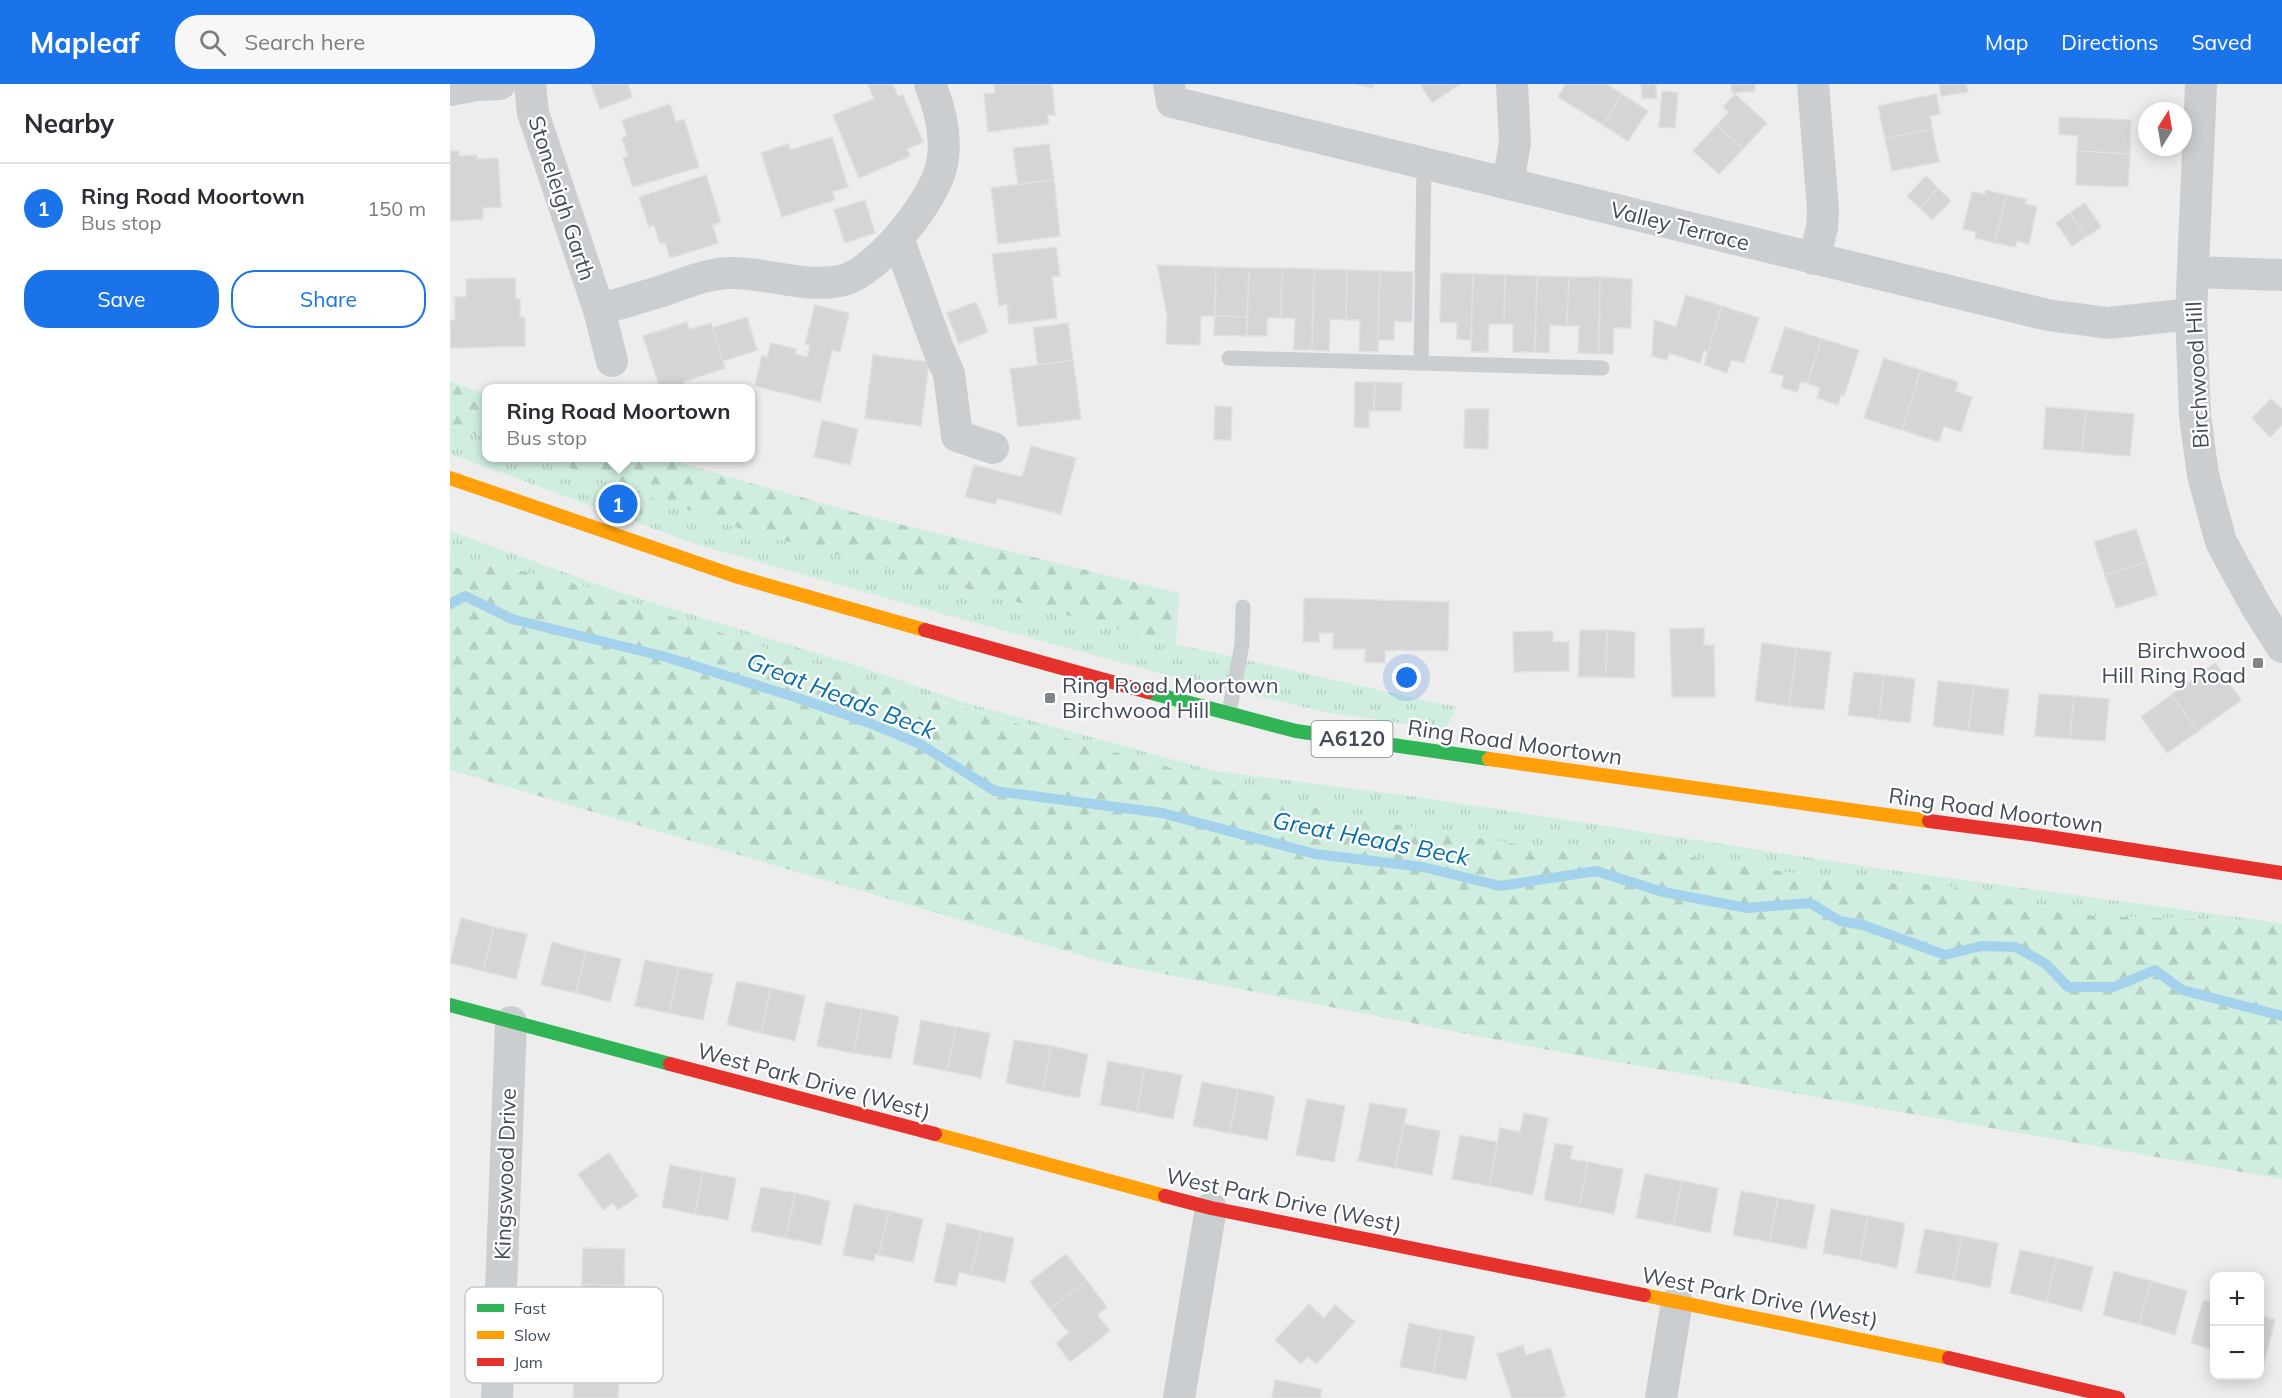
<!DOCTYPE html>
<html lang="en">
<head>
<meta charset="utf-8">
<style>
	body { margin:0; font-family:Mulish,sans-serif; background:#f7f7f7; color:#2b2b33 }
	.controls { position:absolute; right:18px; bottom:18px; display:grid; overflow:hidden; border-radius:12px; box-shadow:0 3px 15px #0003 }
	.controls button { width:54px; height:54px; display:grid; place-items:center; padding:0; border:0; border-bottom:2px solid #e1e1e2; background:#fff; color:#2b2b33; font:30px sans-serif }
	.compass { position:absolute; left:1688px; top:18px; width:54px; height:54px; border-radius:50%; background:#fff; box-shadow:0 3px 15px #0003; rotate:11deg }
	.you { position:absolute; left:957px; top:594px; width:21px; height:21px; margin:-15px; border:4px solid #fff; border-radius:50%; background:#1a73e8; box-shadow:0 0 0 9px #1a73e833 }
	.badge { display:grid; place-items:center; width:39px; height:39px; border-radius:50%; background:#1a73e8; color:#fff; font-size:20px; font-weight:700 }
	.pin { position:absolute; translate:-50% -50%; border:3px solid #fff; box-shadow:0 2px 6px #0006 }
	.popup { position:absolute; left:32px; top:300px; width:273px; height:78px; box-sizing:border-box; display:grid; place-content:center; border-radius:12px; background:#fff; filter:drop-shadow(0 2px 4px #0005); font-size:20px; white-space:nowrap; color:#7c7c81 }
	.popup b { font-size:22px; color:#2b2b33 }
	.popup::after { content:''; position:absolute; left:50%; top:100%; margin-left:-12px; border:12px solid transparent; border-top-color:#fff }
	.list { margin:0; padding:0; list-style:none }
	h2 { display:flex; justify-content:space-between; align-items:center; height:78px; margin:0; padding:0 24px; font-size:26px }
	h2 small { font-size:20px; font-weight:400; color:#7c7c81 }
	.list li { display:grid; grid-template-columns:39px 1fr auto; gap:18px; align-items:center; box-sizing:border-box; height:90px; padding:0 24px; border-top:2px solid #e1e1e2 }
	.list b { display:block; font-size:22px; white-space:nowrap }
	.list p { margin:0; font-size:20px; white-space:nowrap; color:#7c7c81 }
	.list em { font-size:20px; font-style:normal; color:#7c7c81 }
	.actions { display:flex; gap:12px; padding:18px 24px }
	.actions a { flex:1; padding:14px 0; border:2px solid #1a73e8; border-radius:24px; text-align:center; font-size:21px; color:#1a73e8 }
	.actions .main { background:#1a73e8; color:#fff }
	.icon { flex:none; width:33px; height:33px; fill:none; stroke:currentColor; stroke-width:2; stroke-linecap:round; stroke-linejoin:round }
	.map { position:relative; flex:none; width:1832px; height:1314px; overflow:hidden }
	header { display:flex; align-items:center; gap:36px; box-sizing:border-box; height:84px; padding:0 30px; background:#1a73e8; color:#fff }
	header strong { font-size:28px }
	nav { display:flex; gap:33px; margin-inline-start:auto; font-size:21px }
	.search { width:420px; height:54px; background:#f7f7f7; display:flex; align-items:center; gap:15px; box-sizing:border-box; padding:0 21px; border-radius:24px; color:#7c7c81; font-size:22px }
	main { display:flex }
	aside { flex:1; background:#fff }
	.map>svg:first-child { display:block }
	.grass { fill:url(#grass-tufts) }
	.forest { fill:url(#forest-firs) }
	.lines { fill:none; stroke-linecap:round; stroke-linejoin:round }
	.stream { stroke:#a4d2ed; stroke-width:10 }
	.building { fill:#d5d5d7; stroke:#dfdfe0; stroke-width:1.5 }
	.lane { stroke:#cbced1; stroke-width:15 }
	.street { stroke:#cbced1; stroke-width:32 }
	.fast { stroke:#30b455; stroke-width:14 }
	.slow { stroke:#ff9f0a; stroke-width:14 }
	.jam { stroke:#e5322d; stroke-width:14 }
	.poi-dot { fill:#80848d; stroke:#fff; stroke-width:2 }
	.labels { text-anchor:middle; stroke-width:4.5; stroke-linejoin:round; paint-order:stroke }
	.shield { fill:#fff; stroke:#7c828c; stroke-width:1.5 }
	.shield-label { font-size:21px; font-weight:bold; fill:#444c5a }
	.street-label { font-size:22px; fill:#444c5a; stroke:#fff }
	.poi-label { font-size:22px; fill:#444c5a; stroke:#fff; text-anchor:end }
	.water-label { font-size:24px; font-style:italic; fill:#096ea8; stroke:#fff }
	.key { fill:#fff; stroke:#c7c9ce; stroke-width:1.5 }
	.key-label { font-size:16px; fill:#444c5a }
</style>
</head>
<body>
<header>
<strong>Mapleaf</strong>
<div class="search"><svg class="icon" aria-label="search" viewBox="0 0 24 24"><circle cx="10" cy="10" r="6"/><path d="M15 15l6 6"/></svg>Search here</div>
<nav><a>Map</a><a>Directions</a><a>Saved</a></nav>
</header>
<main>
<aside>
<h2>Nearby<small></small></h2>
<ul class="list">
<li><span class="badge">1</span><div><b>Ring Road Moortown</b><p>Bus stop</p></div><em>150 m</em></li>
</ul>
<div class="actions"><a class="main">Save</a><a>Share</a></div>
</aside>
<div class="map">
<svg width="1832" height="1314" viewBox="0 0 1832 1314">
	<defs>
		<pattern id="grass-tufts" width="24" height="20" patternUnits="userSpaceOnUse" patternTransform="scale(1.5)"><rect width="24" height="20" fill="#d0eee0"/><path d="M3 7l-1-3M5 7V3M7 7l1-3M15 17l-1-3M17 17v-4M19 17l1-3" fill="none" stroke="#b4cec2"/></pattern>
		<pattern id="forest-firs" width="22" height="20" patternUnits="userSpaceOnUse" patternTransform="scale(1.5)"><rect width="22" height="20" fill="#d0eee0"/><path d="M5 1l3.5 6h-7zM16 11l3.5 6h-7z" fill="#b4cec2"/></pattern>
	</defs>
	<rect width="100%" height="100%" fill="#eeeded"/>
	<g class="grass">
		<path d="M0,341l36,13v20h56l202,72 432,114 264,60 17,2 -12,24 -120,-18 -158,-37 -224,-61 -245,-69 -248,-91z"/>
		<path d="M0,447l172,62 239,74 102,35 252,69 210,27 451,70 376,51 30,5v2l-22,-5 -167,-5 -157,-32 -82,-1 -200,-32 -87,1 -217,-35 -215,-59 -342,-101 -217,-73 -77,-18 -49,2z"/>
	</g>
	<g class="forest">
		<path d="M0,297l36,14v43l-36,-13z"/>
		<path d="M92,374h121l208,59 308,76 -3,51 -432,-114z"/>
		<path d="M49,482l77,18 217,73 154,46 188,55 215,59 217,35 87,-1 200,32 82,1 157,32 167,5 22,5v253l-728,-128 -451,-89 -653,-192v-202z"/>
	</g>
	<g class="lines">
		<path class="stream" d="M0,520l15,-8 47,23 154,38 135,42 71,25 48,20 75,47 167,22 153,41 108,13 77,19 96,-15 67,21 84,16 63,-5 30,18 23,4 82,30 36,-9 35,1 30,17 22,23h46l41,-17 27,20 100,26"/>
	</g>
	<g class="building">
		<path d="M141,0h37l4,13 -32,12z"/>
		<path d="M418,0h25l5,12 5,-1 20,47 -16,7 3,7 -51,22 -26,-63 41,-16z"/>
		<path d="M544,0h58l3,31h-8l2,9 -61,8 -4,-38 11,-1z"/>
		<path d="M905,0h19l-1,4z"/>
		<path d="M970,0h40l-28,19z"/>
		<path d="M1116,0h40l16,10 -19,31 -45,-28z"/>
		<path d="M1191,0h15l1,14 -15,1z"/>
		<path d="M1281,0h24v7l-23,2z"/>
		<path d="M1489,0h27l2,8 -27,4z"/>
		<path d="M1212,7l16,2 -3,35 -16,-1z"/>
		<path d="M1172,10l26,17 -20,30 -25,-16z"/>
		<path d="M1285,10l32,29 -24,26 -26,-24 12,-13 -6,-5z"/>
		<path d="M1486,10l4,20 -10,2 2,13 -47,10 -7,-33z"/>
		<path d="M220,20l6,18 8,-3 15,48 -66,20 -10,-29 5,-2 -6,-18 5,-2 -5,-16z"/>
		<path d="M1609,33l72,3 -1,34 -53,-3 1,-15 -19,-2z"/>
		<path d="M1267,41l26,24 -24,25 -26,-23z"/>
		<path d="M1482,45l7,33 -47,9 -7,-32z"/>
		<path d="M382,53l16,50 -16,5 3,8 -53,17 -21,-64 27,-9 3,6z"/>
		<path d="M599,60l5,36 -36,4 -5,-36z"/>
		<path d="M0,67h9v5l18,-1v4l21,-1 3,49 -18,1v11l-33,2z"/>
		<path d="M1627,67l53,3 -2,33 -52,-2z"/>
		<path d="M256,91l15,47 -9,3 6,18 -48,15 -5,-16 -5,2 -6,-19 -5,2 -10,-30z"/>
		<path d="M1476,92l12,12 -18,20 -13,-12z"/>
		<path d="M604,96l6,56 -62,8 -7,-56z"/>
		<path d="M1488,104l13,13 -19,19 -12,-12z"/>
		<path d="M1536,106l20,5 -11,48 -20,-5 1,-6 -13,-3 9,-37 13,2z"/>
		<path d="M1556,111l20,4 -1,5 12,3 -8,37 -12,-3 -2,6 -20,-4z"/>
		<path d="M415,116l10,33 -30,10 -11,-33z"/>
		<path d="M1635,119l16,24 -15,10 -16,-24z"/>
		<path d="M1620,129l16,24 -14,9 -16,-23z"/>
		<path d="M606,163l4,29 -8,1 5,41 -48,6 -2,-20 -8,2 -7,-52z"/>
		<path d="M707,181l59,2 -1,49h-14l-1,29 -34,-1 1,-29z"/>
		<path d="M766,183l33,1 -2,49 -32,-1z"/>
		<path d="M799,184h33l-1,50h-14v18h-20z"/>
		<path d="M832,184l32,1 -2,81h-18l1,-32h-14z"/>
		<path d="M864,185l33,1 -1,50 -16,-1 -1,32 -17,-1z"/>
		<path d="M897,186l33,1 -2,81 -19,-1 1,-31h-14z"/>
		<path d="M930,187l33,1 -1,50 -18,-1v19h-16z"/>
		<path d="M991,189l32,1 -2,66 -14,-1v-16l-17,-1z"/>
		<path d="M1023,190l32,1 -1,49h-15l-1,28h-17z"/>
		<path d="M1055,191l32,1 -2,76h-22v-28h-9z"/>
		<path d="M1087,192l32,1 -2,49 -17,-1 -1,28 -14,-1z"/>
		<path d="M1119,193h31l-1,77 -21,-1 1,-27h-12z"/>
		<path d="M1150,193l32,2 -1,49h-17l-1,26h-14z"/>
		<path d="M65,194l1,21h4v18h5v29l-75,2v-28h5v-23h11v-18z"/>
		<path d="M1236,211l36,11 -14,46 -4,-2 -4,13 -31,-10 -2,7 -15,-4 2,-36 22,7z"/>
		<path d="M526,218l12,30 -29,12 -12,-31z"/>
		<path d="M365,221l34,8 -9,39 -8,-2 -12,52 -65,-16 7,-31 5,2 4,-14 25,6 -1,5 12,3 3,-12 -5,-1z"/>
		<path d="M1272,222l37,12 -15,45 -13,-3 -4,13 -23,-8z"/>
		<path d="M765,232l32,1v19l-33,-1z"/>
		<path d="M297,233l10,33 -34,11 -11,-33z"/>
		<path d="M237,238l2,7 22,-6 14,45 -42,14 2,6h-25l-17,-52z"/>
		<path d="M618,239l5,37 -35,5 -5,-37z"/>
		<path d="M1335,243l37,12 -15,44 -6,-1 -4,10 -16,-5 3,-11 -14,-4z"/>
		<path d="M1372,255l37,11 -15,46 -3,-2 -3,11 -21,-7 3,-10 -13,-5z"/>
		<path d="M423,271l56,7 -8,64 -56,-8z"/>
		<path d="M1434,274l37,12 -19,60 -38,-12z"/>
		<path d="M623,276l8,59 -63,8 -8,-58z"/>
		<path d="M1471,286l37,12 -3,9 17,6 -11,35 -17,-6 -5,16 -37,-12z"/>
		<path d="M905,298h20l-1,29h-5v17l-15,-1z"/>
		<path d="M925,298l27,1 -1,28h-27z"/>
		<path d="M1821,315l11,10v16l-12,12 -18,-19z"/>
		<path d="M765,322l17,1 -1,33h-17z"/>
		<path d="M1596,323l40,3 -4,42 -39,-3z"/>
		<path d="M1015,325h24l-1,40 -24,-1z"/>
		<path d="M1636,326l48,4 -4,42 -48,-4z"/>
		<path d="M372,336l36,9 -8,36 -36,-8z"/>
		<path d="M581,362l45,12 -15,56 -64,-16 -1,6 -31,-7 9,-32 48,12z"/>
		<path d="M1686,445l11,33 -42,13 -11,-33z"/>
		<path d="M1697,478l10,33 -41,13 -11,-33z"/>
		<path d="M854,514l145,4 -1,49 -63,-1v13l-20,-1v-13h-32v-16h-14v9h-16z"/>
		<path d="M1254,544v17h10l1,52h-43l-2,-68z"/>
		<path d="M1130,546h27l-1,47h-28z"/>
		<path d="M1157,546l28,2 -1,46 -28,-1z"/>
		<path d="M1103,547v11h16v29l-55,1 -1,-40z"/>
		<path d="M1312,559l35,5 -8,58 -34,-5z"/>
		<path d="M1347,564l34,4 -7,58 -35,-4z"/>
		<path d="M1765,579l26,37 -43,31 -27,-36z"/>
		<path d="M1404,588l30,3 -5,44 -31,-4z"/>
		<path d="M1434,591l31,4 -5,44 -31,-4z"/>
		<path d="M1488,597l36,4 -6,46 -35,-5z"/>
		<path d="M1524,601l35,5 -6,45 -35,-4z"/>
		<path d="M1589,610l35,2 -4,43 -35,-3z"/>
		<path d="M1721,611l27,36 -31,22 -26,-36z"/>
		<path d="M1624,612l35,3 -4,42 -35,-2z"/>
		<path d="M11,834l33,9 -11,44 -33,-8z"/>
		<path d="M44,843l33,7 -11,45 -33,-8z"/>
		<path d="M102,858l34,9 -10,42 -35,-8z"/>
		<path d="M136,867l35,8 -11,43 -34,-9z"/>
		<path d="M195,876l34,7 -10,46 -34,-7z"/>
		<path d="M229,883l34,7 -10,46 -34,-7z"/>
		<path d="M287,897l34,7 -10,45 -34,-8z"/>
		<path d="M321,904l34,8 -10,45 -34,-8z"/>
		<path d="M376,918l36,7 -8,44 -37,-7z"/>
		<path d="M412,925l37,7 -8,43 -37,-6z"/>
		<path d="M471,936l35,7 -9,44 -34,-7z"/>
		<path d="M506,943l34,6 -9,45 -34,-7z"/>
		<path d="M564,956l37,6 -8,45 -37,-8z"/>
		<path d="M601,962l37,8 -9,44 -36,-7z"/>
		<path d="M658,977l37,7 -8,44 -37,-7z"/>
		<path d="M695,984l37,7 -9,44 -36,-7z"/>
		<path d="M752,998l36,7 -8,44 -37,-7z"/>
		<path d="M788,1005l37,7 -8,44 -37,-7z"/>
		<path d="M857,1015l38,7 -11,56 -38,-7z"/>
		<path d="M920,1019l37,6 -12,59 -37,-7z"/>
		<path d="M1074,1029l24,5 -15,77 -44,-9 11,-58 20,4z"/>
		<path d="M954,1040l36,7 -8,44 -37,-7z"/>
		<path d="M1010,1051l37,7 -8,44 -37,-7z"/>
		<path d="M1105,1059l18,3 -3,13 18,3 -9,45 -35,-7z"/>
		<path d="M159,1069l29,43 -20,14 -5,-7 -10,7 -25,-36z"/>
		<path d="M1138,1078l35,7 -9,45 -35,-7z"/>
		<path d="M220,1081l33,7 -8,42 -33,-7z"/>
		<path d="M253,1088l33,6 -8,42 -33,-6z"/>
		<path d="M1195,1090l37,7 -9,44 -37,-7z"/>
		<path d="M1232,1097l36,7 -8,45 -37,-8z"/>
		<path d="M311,1103l34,6 -9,45 -35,-7z"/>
		<path d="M1291,1107l37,7 -8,44 -37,-7z"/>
		<path d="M345,1109l35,8 -9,44 -35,-7z"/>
		<path d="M1328,1114l37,7 -9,44 -36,-7z"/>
		<path d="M404,1120l35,7 -10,44 -4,-1 -1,7 -31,-6z"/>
		<path d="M1381,1125l37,7 -8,44 -37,-7z"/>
		<path d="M439,1127l34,8 -10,43 -34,-7z"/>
		<path d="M1418,1132l37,7 -8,45 -37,-8z"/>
		<path d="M497,1139l34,8 -10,44 -12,-3 -3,14 -22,-4z"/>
		<path d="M1475,1145l37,7 -9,44 -37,-7z"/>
		<path d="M531,1147l33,7 -9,44 -34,-7z"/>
		<path d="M1512,1152l36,7 -8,45 -37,-8z"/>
		<path d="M133,1164l42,1 -1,37 -42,-2z"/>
		<path d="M1570,1166l37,8 -11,44 -36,-9z"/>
		<path d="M616,1170l21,27 -37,28 -20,-27z"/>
		<path d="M1607,1174l36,9 -11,44 -36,-9z"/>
		<path d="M1664,1187l37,10 -12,43 -36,-9z"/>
		<path d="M637,1197l20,26 -10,8 13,16 -40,31 -14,-19 13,-10 -19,-24z"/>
		<path d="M1701,1197l36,10 -12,44 -36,-11z"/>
		<path d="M132,1200l42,2 -1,36 -43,-1z"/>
		<path d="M1753,1216l11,3v47l-23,-7z"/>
		<path d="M859,1220l15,14 11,-13 20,17 -39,42 -8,-7 -7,7 -26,-24z"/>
		<path d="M1810,1231l15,5 -11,43 -4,-1z"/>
		<path d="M959,1239l33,7 -9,43 -33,-6z"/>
		<path d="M992,1246l33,6 -9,44 -33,-7z"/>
		<path d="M125,1258l45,3 -1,36 -45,-2z"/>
		<path d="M1073,1261l3,10 24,-7 16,48 -6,2h-48l-15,-44z"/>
		<path d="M124,1295l45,2 -1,17h-45z"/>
		<path d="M825,1296l47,9 -2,9h-48z"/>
	</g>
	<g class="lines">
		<g class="lane">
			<path d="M779,274l373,10"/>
			<path d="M971,279l3,-200"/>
			<path d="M779,629l13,-69 1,-37"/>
		</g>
		<g class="street">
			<path d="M80,0l3,29 66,197 13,51"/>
			<path d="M719,0l3,18 876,213 60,8 83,-9"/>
			<path d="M1363,0l10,125 -1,19 -8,31"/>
			<path d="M1751,0l-10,230 4,102 8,59 18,67 35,64 26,41"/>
			<path d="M0,6l27,-5 23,-1"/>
			<path d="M1058,99l7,-40 -3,-59"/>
			<path d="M448,154l39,108 12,28 8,62 36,12"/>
			<path d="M1743,188l89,3"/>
			<path d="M149,226c22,-7 44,-13 66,-20 22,-8 47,-18 70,-17 35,1 74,16 109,7 34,-9 92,-82 98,-116 5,-26 -2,-56 -12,-80"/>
			<path d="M47,1314l14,-376"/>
			<path d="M729,1314l32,-190"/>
			<path d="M1211,1314l16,-96"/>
		</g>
		<g class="fast">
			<path d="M698,608l148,39 193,28"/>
			<path d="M0,921l220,59"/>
		</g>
		<g class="slow">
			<path d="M0,394l285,98 190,54"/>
			<path d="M1039,675l440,62"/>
			<path d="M485,1050l230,62"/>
			<path d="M1194,1211l305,63"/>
		</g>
		<g class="jam">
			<path d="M475,546l223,62"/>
			<path d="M1479,737l107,14 246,38"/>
			<path d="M220,980l265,70"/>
			<path d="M715,1112l46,12 433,87"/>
			<path d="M1499,1274l169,40"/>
		</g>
	</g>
	<g class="poi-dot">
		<rect x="1802" y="573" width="12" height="12" rx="3"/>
		<rect x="594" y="608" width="12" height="12" rx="3"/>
	</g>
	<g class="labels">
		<rect class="shield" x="861.5" y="637" width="81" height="36" rx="4.5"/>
		<g class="shield-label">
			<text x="902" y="662">A6120</text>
		</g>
		<g class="street-label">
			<text transform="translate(112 114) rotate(72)" y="8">Stoneleigh Garth</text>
			<text transform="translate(1230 142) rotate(14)" y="8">Valley Terrace</text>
			<text transform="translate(1747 291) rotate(-93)" y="8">Birchwood Hill</text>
			<text transform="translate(1065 658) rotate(8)" y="8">Ring Road Moortown</text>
			<text transform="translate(1546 726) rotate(8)" y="8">Ring Road Moortown</text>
			<text transform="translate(364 997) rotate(15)" y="8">West Park Drive (West)</text>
			<text transform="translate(55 1090) rotate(-88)" y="8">Kingswood Drive</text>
			<text transform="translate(834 1116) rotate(12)" y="8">West Park Drive (West)</text>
			<text transform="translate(1310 1213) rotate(11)" y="8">West Park Drive (West)</text>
		</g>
		<g class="poi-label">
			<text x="1796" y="574">Birchwood<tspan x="1796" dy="25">Hill Ring Road</tspan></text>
			<text x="612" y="609" text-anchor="start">Ring Road Moortown<tspan x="612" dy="25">Birchwood Hill</tspan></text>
		</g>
		<g class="water-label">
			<text transform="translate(391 612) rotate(21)" y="8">Great Heads Beck</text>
			<text transform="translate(921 755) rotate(11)" y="8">Great Heads Beck</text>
		</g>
	</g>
	<rect x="15" y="1203" width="198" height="96" rx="9" class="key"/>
	<rect x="27" y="1220" width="27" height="8" fill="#30b455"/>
	<rect x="27" y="1247" width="27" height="8" fill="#ff9f0a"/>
	<rect x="27" y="1274" width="27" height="8" fill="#e5322d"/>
	<g class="key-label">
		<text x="64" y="1230">Fast</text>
		<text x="64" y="1257">Slow</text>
		<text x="64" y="1284">Jam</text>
	</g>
</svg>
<div class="controls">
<button>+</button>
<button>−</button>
</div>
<svg class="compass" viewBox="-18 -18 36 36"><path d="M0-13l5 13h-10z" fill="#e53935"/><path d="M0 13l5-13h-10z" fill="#7c7c81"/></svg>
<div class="you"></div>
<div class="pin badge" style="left:168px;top:420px">1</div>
<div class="popup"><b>Ring Road Moortown</b>Bus stop</div>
</div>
</main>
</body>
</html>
